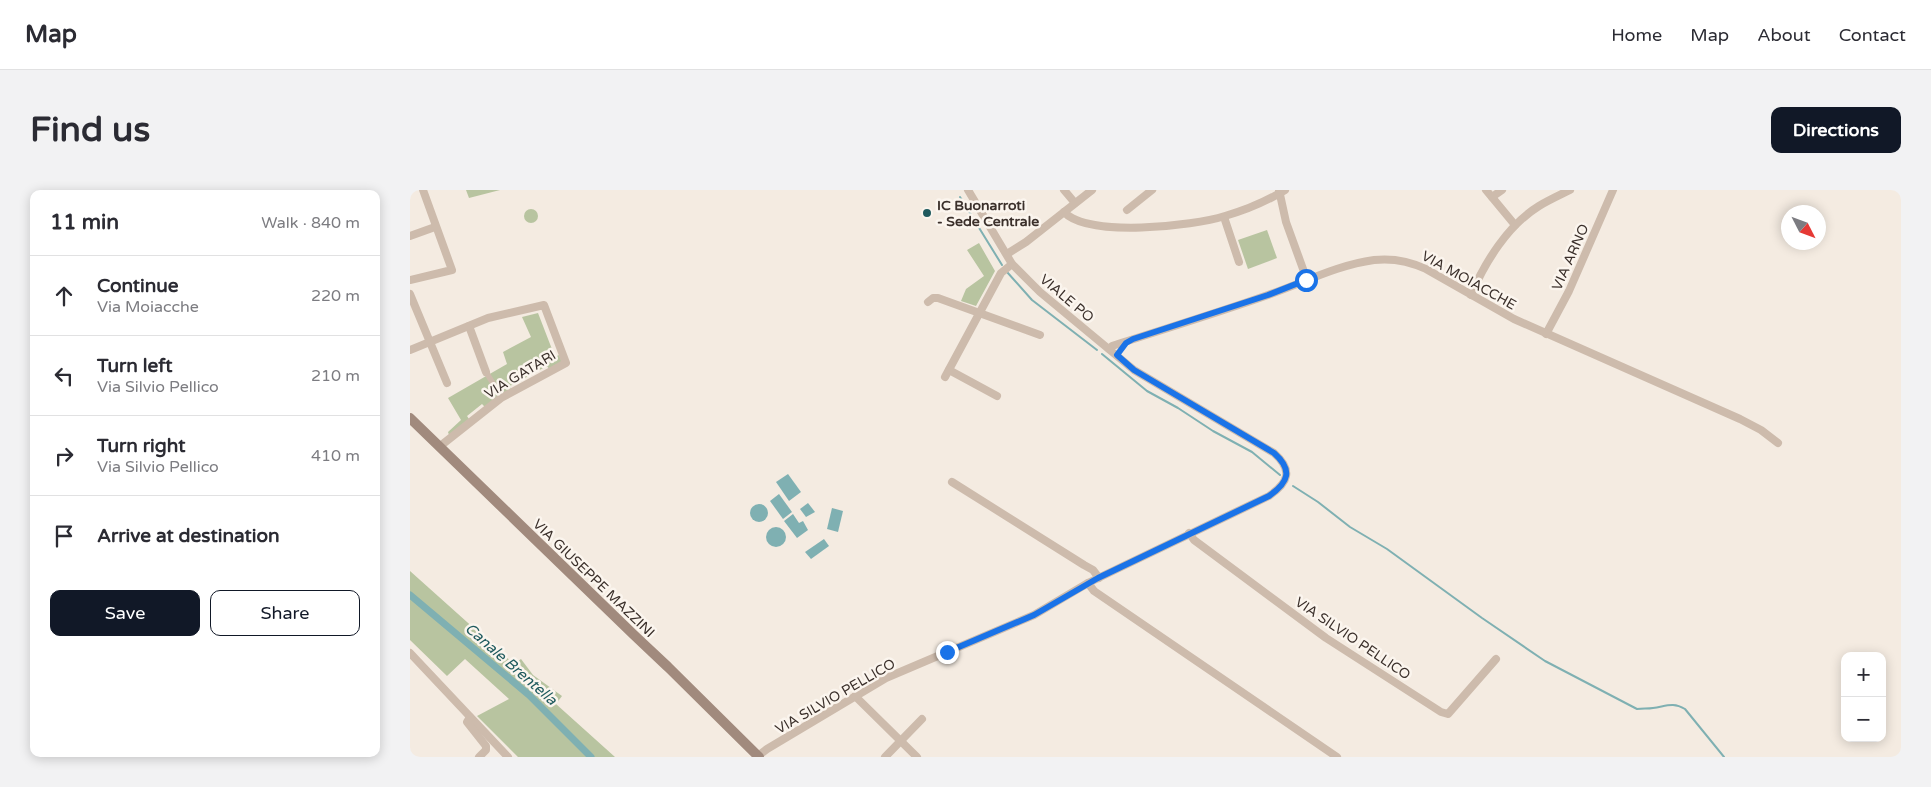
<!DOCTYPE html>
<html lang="en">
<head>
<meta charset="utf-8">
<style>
	body { margin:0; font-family:"Varela Round",sans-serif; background:#f2f2f3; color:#2b2b33 }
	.controls { position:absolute; right:15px; bottom:15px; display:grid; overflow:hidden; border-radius:10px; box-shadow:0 2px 12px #0003 }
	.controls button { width:45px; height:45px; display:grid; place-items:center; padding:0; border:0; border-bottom:1px solid #e1e1e2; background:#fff; color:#2b2b33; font:25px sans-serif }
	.compass { position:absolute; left:1371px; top:15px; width:45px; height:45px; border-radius:50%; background:#fff; box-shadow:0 2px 12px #0003; rotate:132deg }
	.stop { position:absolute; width:15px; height:15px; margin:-11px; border:4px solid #1a73e8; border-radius:50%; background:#fff }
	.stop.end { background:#1a73e8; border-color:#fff; box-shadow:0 1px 5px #0008 }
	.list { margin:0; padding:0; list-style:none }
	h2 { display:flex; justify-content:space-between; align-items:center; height:65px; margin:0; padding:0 20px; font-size:21px }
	h2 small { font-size:16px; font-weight:400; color:#7c7c81 }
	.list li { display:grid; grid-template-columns:32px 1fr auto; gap:15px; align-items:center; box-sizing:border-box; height:80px; padding:0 20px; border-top:1px solid #e1e1e2 }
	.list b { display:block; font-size:19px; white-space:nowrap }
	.list p { margin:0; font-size:16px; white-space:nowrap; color:#7c7c81 }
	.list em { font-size:16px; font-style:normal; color:#7c7c81 }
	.actions { display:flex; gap:10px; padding:15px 20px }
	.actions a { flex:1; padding:11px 0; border:1px solid #111827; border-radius:10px; text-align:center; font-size:18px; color:#111827 }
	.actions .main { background:#111827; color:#fff }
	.icon { flex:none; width:28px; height:28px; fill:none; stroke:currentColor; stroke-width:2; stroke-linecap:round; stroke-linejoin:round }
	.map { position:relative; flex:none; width:1491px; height:567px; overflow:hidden; border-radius:10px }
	header { display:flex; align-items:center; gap:30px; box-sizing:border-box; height:70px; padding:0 25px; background:#fff; border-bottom:1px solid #e1e1e2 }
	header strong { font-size:24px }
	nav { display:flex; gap:28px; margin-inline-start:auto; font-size:18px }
	.intro { display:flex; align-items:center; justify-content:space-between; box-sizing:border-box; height:120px; padding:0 30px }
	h1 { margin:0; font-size:35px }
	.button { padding:12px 22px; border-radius:10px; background:#111827; color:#fff; font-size:18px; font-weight:700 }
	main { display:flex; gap:30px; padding:0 30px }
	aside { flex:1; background:#fff; border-radius:10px; box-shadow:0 2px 12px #0003 }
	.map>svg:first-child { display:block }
	.green { fill:#b8c4a0 }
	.water { fill:#7fb0b2 }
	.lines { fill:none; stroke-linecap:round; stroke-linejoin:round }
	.stream { stroke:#7fb0b2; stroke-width:2 }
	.canal { stroke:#7fb0b2; stroke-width:7 }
	.pedestrian { stroke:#cdbbac; stroke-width:5.5 }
	.minor { stroke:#cdbbac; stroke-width:8 }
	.secondary { stroke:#a18a7d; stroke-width:10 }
	.route { stroke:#1a73e8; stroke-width:6 }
	.poi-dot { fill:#1f5a5e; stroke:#fbf5ee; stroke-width:2 }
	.labels { text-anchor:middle; stroke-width:5; stroke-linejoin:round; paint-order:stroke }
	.poi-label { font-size:14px; font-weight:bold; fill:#3b302b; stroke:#fbf5ee; text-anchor:start }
	.street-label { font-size:14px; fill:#3b302b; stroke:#fbf5ee }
	.water-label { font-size:15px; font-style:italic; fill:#1f5a5e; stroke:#fbf5ee }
</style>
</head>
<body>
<header>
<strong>Map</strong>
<nav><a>Home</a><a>Map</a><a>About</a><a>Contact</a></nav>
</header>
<div class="intro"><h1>Find us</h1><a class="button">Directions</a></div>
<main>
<aside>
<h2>11 min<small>Walk · 840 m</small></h2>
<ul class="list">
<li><svg class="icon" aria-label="ahead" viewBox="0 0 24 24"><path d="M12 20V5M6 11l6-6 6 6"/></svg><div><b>Continue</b><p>Via Moiacche</p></div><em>220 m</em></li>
<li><svg class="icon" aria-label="left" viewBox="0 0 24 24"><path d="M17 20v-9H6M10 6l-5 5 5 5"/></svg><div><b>Turn left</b><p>Via Silvio Pellico</p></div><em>210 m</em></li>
<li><svg class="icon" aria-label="right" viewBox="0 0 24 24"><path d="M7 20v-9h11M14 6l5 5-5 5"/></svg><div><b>Turn right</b><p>Via Silvio Pellico</p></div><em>410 m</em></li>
<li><svg class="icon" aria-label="arrive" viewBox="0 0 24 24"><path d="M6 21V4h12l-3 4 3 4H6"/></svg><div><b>Arrive at destination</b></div></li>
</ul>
<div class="actions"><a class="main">Save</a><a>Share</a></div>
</aside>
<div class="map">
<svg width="1491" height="567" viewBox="0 0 1491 567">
	<rect width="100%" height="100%" fill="#f4ebe1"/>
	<g class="green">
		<path d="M56,0h34l-31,8z"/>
		<circle cx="121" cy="26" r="7"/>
		<path d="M857,40l10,28 -29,11 -10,-29z"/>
		<path d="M569,53l16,28 -19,35 -15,-5 5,-12 18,-13 -17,-26z"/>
		<path d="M128,123l17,44 4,-2 3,7 -13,7 -2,-3 -37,20 1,4 -26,17 -3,-3 -15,12 2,3 -20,16 -1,-3 13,-12 -13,-22 59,-34 -4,-12 28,-15 -9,-20z"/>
		<path d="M0,381l104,93 7,-5 12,16 29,21 -6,8 59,53h-97l-41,-41 32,-17 -44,-40 -18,17 -37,-36z"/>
	</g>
	<g class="water">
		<path d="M378,284l13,18 -12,9 -13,-19z"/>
		<path d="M369,304l13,18 -9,7 -13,-18z"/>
		<path d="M398,313l7,9 -9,5 -6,-8z"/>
		<circle cx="349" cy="323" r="9"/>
		<path d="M422,318l11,3 -5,21 -11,-3z"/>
		<path d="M383,324l6,9 4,-2 5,9 -11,8 -13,-17z"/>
		<circle cx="366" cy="347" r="10"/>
		<path d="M414,349l5,7 -18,13 -6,-7z"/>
	</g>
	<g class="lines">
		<g class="stream">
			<path d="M550,7l42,68"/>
			<path d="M597,82l25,28 65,50"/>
			<path d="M692,164l45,37 31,17 35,23 39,21 28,23"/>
			<path d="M883,296l25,16 32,25 37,22 95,69 63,43 92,48c5,-1 11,0 16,-1 14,-2 20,-6 32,1l39,48"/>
		</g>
		<path class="canal" d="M0,405l119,100 62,62"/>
		<path class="pedestrian" d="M76,182l13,21"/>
		<g class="minor">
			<path d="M654,0l11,13"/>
			<path d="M869,0l7,32 21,58"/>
			<path d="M1076,0l29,35"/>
			<path d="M1082,7l10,-7"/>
			<path d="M717,20l25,-20"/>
			<path d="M654,22c24,26 129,14 161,4 21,-6 42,-15 60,-26"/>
			<path d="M814,27l15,45"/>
			<path d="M0,46l25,-9"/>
			<path d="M597,64l19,-12 66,-52"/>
			<path d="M0,90l42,-10 -29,-80"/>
			<path d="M0,104l37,89"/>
			<path d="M1061,105c14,-33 37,-70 68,-89 10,-6 21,-11 31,-16"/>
			<path d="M518,112l5,-4h5l102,37"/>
			<path d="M59,136l17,46"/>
			<path d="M1136,144l23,-43 44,-101"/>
			<path d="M699,159l3,-3c52,-17 105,-33 156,-51 35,-12 69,-30 106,-35 18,-2 35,1 52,9l88,50 226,100 21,11 17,13"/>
			<path d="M0,160l78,-32 56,-13 22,58 -65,35 -62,49"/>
			<path d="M539,180l48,26"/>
			<path d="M535,187l56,-104 11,-9"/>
			<path d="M542,292l132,83 9,5 6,8"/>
			<path d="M779,343l5,7 132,98 115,74 7,2 48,-55"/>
			<path d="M678,393l6,8 243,166"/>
			<path d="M0,463l98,104"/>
			<path d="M445,506l62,61"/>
			<path d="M60,527l-3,5 19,24v4l-7,7"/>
			<path d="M348,566l9,-7 119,-71 148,-63 54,-32 31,-15 150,-72c20,-14 24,-26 5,-43l-140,-83 -94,-78 -28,-28 -44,-74"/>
			<path d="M475,567l37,-38"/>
		</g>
		<path class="secondary" d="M0,228l224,217 34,32 91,90"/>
	</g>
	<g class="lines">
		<path class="route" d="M537,462l87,-37 64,-37 171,-82c20,-14 24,-26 5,-43l-140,-83 -17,-15 9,-12 7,-4 135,-44 38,-15"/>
	</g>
	<circle class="poi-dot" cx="517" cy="23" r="5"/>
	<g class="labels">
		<g class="poi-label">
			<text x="527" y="20">IC Buonarroti<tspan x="527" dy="16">- Sede Centrale</tspan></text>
		</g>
		<g class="street-label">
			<text transform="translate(1160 67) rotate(-66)" y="5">VIA ARNO</text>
			<text transform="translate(1059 90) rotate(29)" y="5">VIA MOIACCHE</text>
			<text transform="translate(657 108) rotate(40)" y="5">VIALE PO</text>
			<text transform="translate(110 184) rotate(-31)" y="5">VIA GATARI</text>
			<text transform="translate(184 388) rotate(44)" y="5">VIA GIUSEPPE MAZZINI</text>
			<text transform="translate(943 448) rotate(34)" y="5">VIA SILVIO PELLICO</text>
			<text transform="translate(425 506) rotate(-30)" y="5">VIA SILVIO PELLICO</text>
		</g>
		<g class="water-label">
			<text transform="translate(101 474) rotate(41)" y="5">Canale Brentella</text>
		</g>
	</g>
</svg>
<div class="controls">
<button>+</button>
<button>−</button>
</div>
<svg class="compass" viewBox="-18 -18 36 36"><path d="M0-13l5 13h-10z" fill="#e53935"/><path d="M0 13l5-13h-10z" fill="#7c7c81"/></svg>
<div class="stop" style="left:896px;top:90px"></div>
<div class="stop end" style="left:537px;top:462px"></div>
</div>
</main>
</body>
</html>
